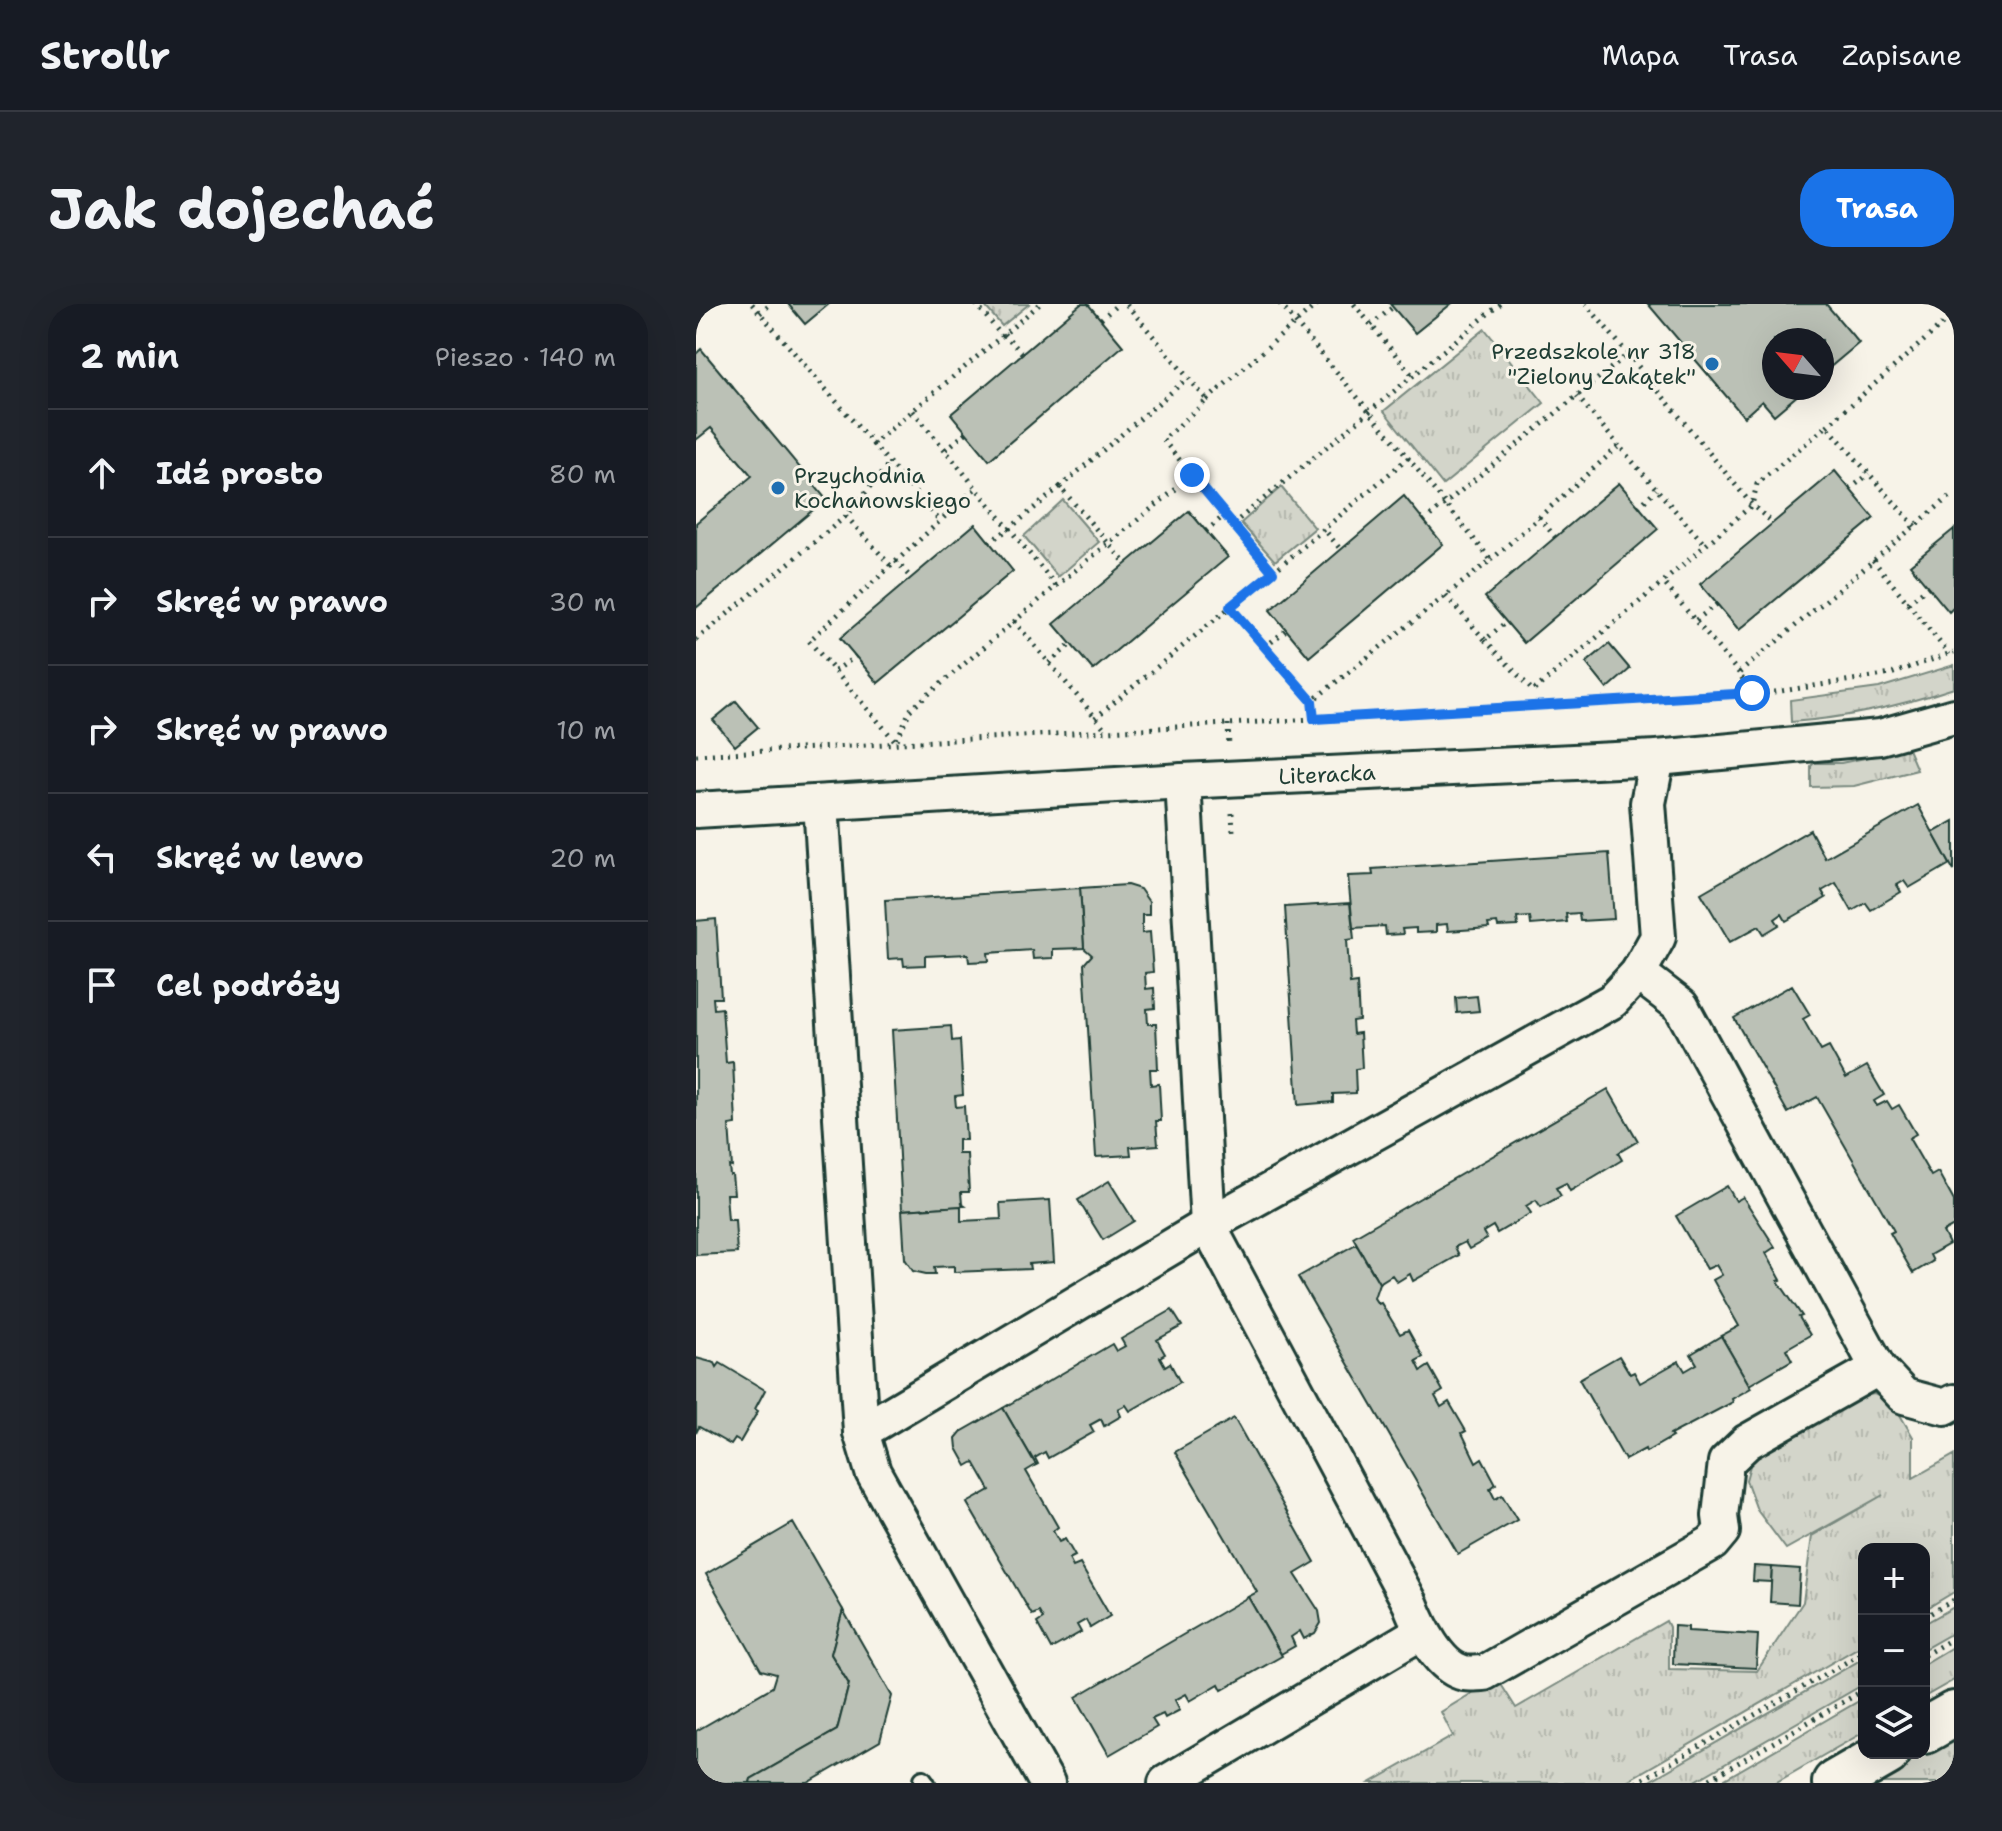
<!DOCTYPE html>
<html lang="pl">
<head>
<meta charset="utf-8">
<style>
	body { margin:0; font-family:"Shantell Sans",sans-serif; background:#20242c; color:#f1f3f6 }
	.controls { position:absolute; right:24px; bottom:24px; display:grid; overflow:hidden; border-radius:16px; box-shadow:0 8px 32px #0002 }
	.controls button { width:72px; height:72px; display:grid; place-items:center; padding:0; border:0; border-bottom:2px solid #363941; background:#171b24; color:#f1f3f6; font:40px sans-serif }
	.compass { position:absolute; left:1066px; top:24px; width:72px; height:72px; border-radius:50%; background:#171b24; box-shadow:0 8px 32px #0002; rotate:298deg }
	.stop { position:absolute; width:24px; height:24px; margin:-18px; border:6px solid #1a73e8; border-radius:50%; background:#fff }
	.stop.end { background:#1a73e8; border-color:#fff; box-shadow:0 2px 8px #0008 }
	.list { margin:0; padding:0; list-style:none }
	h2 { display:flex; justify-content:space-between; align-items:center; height:104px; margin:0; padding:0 32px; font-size:34px }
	h2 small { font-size:26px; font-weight:400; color:#9ea1a6 }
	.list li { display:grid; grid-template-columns:52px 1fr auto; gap:24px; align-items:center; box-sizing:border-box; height:128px; padding:0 32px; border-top:2px solid #363941 }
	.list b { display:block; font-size:30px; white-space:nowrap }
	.list em { font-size:26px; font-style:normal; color:#9ea1a6 }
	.icon { flex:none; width:44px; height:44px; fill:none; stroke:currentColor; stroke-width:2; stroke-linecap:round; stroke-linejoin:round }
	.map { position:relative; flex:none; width:1258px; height:1479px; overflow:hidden; border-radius:32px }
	header { display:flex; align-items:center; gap:48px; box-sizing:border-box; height:112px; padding:0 40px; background:#171b24; border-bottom:2px solid #363941 }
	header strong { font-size:38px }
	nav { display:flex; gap:44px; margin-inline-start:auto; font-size:28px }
	.intro { display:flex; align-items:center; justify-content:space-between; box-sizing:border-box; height:192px; padding:0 48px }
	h1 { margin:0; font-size:56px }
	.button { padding:20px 36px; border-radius:32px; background:#1a73e8; color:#fff; font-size:28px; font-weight:700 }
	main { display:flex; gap:48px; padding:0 48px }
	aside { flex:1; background:#171b24; border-radius:32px; box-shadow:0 8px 32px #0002 }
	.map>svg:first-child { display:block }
	.grass { fill:url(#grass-tufts); stroke:#79897f; stroke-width:2 }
	.building { fill:#bbc1b6; stroke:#1f3d34; stroke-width:2 }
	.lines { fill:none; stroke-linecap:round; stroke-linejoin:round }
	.lane-casing { stroke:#1f3d34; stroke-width:22 }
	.street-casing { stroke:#1f3d34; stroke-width:40 }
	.secondary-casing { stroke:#1f3d34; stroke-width:50 }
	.path { stroke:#1f3d34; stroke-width:5; stroke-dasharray:2 6; stroke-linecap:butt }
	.lane { stroke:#f7f3e8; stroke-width:16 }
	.street { stroke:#f7f3e8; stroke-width:34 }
	.secondary { stroke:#f7f3e8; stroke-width:44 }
	.route { stroke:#1a73e8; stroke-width:10 }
	.poi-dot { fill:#1f6fb2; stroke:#f7f3e8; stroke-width:3 }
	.labels { text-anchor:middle; stroke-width:6; stroke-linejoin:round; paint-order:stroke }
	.poi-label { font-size:22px; fill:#1f3d34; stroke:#f7f3e8; text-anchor:end }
	.street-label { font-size:22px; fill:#1f3d34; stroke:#f7f3e8 }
</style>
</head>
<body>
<header>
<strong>Strollr</strong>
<nav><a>Mapa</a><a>Trasa</a><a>Zapisane</a></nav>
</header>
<div class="intro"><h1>Jak dojechać</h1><a class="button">Trasa</a></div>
<main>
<aside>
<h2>2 min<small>Pieszo · 140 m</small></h2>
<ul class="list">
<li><svg class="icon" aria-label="ahead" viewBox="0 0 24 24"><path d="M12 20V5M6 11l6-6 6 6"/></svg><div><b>Idź prosto</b></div><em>80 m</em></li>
<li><svg class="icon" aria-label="right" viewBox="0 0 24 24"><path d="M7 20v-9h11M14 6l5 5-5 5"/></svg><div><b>Skręć w prawo</b></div><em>30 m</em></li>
<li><svg class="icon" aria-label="right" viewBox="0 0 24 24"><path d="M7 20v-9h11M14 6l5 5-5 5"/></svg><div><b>Skręć w prawo</b></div><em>10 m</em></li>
<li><svg class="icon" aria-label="left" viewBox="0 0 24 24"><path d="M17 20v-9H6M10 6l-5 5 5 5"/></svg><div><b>Skręć w lewo</b></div><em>20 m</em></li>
<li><svg class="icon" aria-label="arrive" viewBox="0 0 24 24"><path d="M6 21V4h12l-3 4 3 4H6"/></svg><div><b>Cel podróży</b></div></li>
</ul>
</aside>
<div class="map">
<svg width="1258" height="1479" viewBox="0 0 1258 1479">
	<defs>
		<pattern id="grass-tufts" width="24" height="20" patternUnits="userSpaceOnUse" patternTransform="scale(2)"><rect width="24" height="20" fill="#d3d5ca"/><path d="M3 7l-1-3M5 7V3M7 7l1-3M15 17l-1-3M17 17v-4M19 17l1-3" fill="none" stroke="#b5b8ae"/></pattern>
	</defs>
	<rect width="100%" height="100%" fill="#f7f3e8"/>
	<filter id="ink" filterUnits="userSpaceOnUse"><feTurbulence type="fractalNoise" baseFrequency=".0125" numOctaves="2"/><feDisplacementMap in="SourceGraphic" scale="16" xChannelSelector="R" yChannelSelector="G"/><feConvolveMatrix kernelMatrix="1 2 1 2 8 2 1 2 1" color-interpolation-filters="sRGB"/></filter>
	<g filter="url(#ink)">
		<g class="grass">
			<path d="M287,0h46l-27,22z"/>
			<path d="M789,25l59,74 -101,82 -59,-74z"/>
			<path d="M585,183l34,41 -40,33 -34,-38z"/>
			<path d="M367,196l36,42 -41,35 -34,-41z"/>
			<path d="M1258,361v23c-54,18 -105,30 -163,34l-1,-22 89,-12z"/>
			<path d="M1212,445l9,21 -63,16 -43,1v-21l3,-3h27z"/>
			<path d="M1178,1090l19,9 20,34v41l41,-23v137l-30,18v-61h-60v95l-241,139h-253l83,-47 -12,-24 56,-34 19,30 150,-87 3,6v42l88,2 46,-69 9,-66 71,-41 -97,54 -29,-39 -11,-30 5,-18 107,-65z"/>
			<path d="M1258,1303v25l-30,17v-25z"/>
			<path d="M1258,1342v34l-30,17v-33z"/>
			<path d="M1168,1354v26l-172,99h-46z"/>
			<path d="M1168,1394v34l-89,51h-57z"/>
			<path d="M1258,1431v48h-83z"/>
		</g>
		<g class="building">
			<path d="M92,0h41l-24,20z"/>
			<path d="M385,0h7l35,42 -134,114 -38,-46z"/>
			<path d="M694,0h61l-36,29z"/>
			<path d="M952,0h178l33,39 -37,31v-34h-48v48h32l-32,27 -12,-14 -18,16z"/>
			<path d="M5,45l125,150 -130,109v-85l56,-47 -41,-48 -15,12v-86z"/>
			<path d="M1139,167l39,47 -135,112 -39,-46z"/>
			<path d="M923,179l39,46 -134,114 -39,-46z"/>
			<path d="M708,192l39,48 -134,113 -39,-47z"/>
			<path d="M493,207l39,46 -135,113 -39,-46z"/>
			<path d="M279,220l38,47 -135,112 -38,-45z"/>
			<path d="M1258,225v78l-5,5 -39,-47z"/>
			<path d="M913,340l21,25 -23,20 -21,-26z"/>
			<path d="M40,397l22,26 -23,19 -22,-26z"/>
			<path d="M1222,501l32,59 -41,24 -5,-7 -7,4 4,7 -30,18 -5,-7 -14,8 -16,-28 -14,8 4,7 -40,23 -4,-7 -7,5 4,6 -15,9 -5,-8 -29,16 -29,-49 109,-63 15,28z"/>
			<path d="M1258,517v50l-21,-38z"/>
			<path d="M913,549l5,66 -34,2 -1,-8 -13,1 1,8 -36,3 -1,-8 -13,1 1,8 -20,1 -1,-4 -9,1 1,4 -41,3 -1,-7 -11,1v7l-20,1v-5l-14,1 1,5 -17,1 -1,-9 -32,2 -5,-52 25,-1 -1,-6z"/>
			<path d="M431,581l13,4 9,13v13h-7v18l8,-1 3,40 -8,1 1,16 8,-1 1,20 -8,1 1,15h8l2,45h-8l1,16 8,-1 2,37h-5l2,24 -28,2 1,8 -35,2 -12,-193 8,-9 -8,-7 -4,-60z"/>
			<path d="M384,584l4,60 -31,1v9l-20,1 -1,-9 -44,3 1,8 -20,1 -1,-8 -43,2v9l-21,1 -1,-8 -15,1 -3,-59z"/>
			<path d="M654,599l4,36 -7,1 3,44 7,-1 2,37 -7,1 1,13 7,-1 2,35 -7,1 1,24 -23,1v8l-35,3 -13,-198z"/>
			<path d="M20,615l5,79h-8l1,11 8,-1 4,55 7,-1 3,62 -7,1 3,42 -3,-1 1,9h2l2,19h-8l2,26h7l2,33 -41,2v-334z"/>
			<path d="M1096,681l18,30 -7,4 18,32 8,-4 17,31 21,-12 17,29 -10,6 3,5 10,-5 5,8 7,-4 17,29 -7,4 22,38 7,-4 16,29v25l-11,6 6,12 -19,11 3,6 -20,12 -23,-40 4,-2 -77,-134 -29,16 -54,-95z"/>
			<path d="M781,692l2,15 -22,2 -1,-15z"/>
			<path d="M255,722l1,15 8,-1 3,55 -8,1 1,11 8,-1 2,34h-8v14h9l2,38h-8l1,12 3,2 -63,4 -10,-180z"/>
			<path d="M912,785l30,52 -20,12 4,7 -52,31 -4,-8 -10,5 5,8 -20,11 -5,-7 -10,6 5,7 -34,20 -4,-7 -10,6 4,7 -18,10 -4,-7 -10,5 4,8 -46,26 -3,-7 -13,8 -5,-7 -13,8 -26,-46z"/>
			<path d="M413,877l25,40 -31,19 -25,-40z"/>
			<path d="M1031,882l9,15 7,-4 32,50 -9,6 15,27 -3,1 24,35 -3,1 11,18 -24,14 6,11 -43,25 -28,-49 18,-10 -26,-46 9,-5 -6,-10 -9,4 -31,-53z"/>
			<path d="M354,896l4,62 -25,2 1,5 -76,3v-6l-20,1 1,7h-9l-13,-3 -8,-12 -3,-49 59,-4v15l40,-2 -1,-16z"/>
			<path d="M660,940l23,39 -5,15 4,6 3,-1 19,31 8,-4 15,27 -7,4 5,10 8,-5 14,25 -8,5 6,11 8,-5 17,29 -4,2 14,29 6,-4 14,26 -6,5 5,10 7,-4 15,25 -59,34 -160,-277z"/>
			<path d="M476,1006l10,16 -25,14 8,14 -5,3 5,9 5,-3 10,19 -50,29 -4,-6 -8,4 3,7 -17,10 -3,-7 -11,6 4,7 -46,26 -3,-6 -10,6 3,6 -2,1 -33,-57 109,-64 4,7 9,-5 -4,-7z"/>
			<path d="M1025,1032l30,52 -19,11 1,3 -63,33 2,2 -26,15 -1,-3 -20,11 -46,-81 40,-23 11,18 4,-2 6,11 39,-22 6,10 12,-7 -6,-10z"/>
			<path d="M0,1054l19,5 2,4 3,-4 45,27 -10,19 3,2 -18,31 -5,-3 -4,6 -32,-18 -3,6z"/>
			<path d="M307,1104l33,57 -10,6 32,56 -5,4 6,11 6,-3 10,17 -6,3 4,8 7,-3 30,52 -20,12 -4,-8 -9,5 4,7 -30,17 -14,-26 6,-4 -4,-7 -7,3 -65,-112 23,-13 -16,-28 -7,4 -10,-18 -1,-10 5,-6z"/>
			<path d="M538,1114l81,144 -20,12 24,37 2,12 -6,10 -11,6 -4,-8 -9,6 4,9 -14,8 -33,-57 9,-5 -82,-140z"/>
			<path d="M97,1219l50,87 -12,44 18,30 -12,46 -86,49 -1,4h-54v-52l76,-44 4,-13 -15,-4 -55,-96z"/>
			<path d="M1058,1262l18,1 -1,15 -18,-1z"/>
			<path d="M1076,1263l28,2 -2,35 -28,-2z"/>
			<path d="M552,1293l34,59 -60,34 -3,-6 -29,17 -4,-7 -11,6 5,10 -15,8 -2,-4 -11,5 5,8 -48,28 -33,-58z"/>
			<path d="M147,1306l49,86 -12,45 -72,42h-58l1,-4 86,-49 12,-46 -18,-30z"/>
			<path d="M978,1322l14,1v4l70,4 -2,33 -83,-4z"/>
		</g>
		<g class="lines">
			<defs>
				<path id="lane" d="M227,1475l3,4"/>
				<g id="street">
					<path d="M487,477l25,444 202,378c9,23 28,64 54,70 6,1 14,0 20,0l228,-130 10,-12 -2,-15 6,-54 21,-20 131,-74"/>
					<path d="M125,499l40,629 12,40 174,311"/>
					<path id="s1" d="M0,506l487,-29 474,-23 223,-21 74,-21"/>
					<path d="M942,669l43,33 197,362 26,28 41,11 9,-5"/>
					<path d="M165,1128l347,-207 404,-224 26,-28 20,-36 -10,-134 9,-45"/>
					<path d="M470,1479l255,-151"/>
				</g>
				<g id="secondary">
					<path d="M1228,1427l30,-17"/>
					<path d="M1139,1479l52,-30"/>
				</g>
			</defs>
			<use href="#lane" class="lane-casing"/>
			<use href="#street" class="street-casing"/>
			<use href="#secondary" class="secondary-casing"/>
			<g class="path">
				<path d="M56,0l121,140 167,-140"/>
				<path d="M280,0l26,32"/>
				<path d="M584,0l128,154 -84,71"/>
				<path d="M658,0l59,72"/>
				<path d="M64,9l11,-9"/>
				<path d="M405,15l17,-15"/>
				<path d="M675,21l22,-18"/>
				<path d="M308,30l18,19"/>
				<path d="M932,50l124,151 21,18"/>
				<path d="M881,92l42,50"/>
				<path d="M511,96l110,-96"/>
				<path d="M217,107l32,39"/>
				<path d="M1131,122l127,-112"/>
				<path d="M270,129l-21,17 31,38"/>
				<path d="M177,140l67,77 -131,120 87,101 14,-32 146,-124 -80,-98 -36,33"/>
				<path d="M364,183l128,-109"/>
				<path d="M1154,185l19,-15"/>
				<path d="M943,203l17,-18"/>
				<path d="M150,212l45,50"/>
				<path d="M843,213l16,20"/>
				<path d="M728,217l204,-167 -42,-50"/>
				<path d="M537,220l267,-220"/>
				<path d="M510,227l19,-16"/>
				<path d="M293,238l20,-13 51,-42 66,77"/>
				<path d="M795,256l128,-114 87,100"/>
				<path d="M1177,256l76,94"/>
				<path d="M200,257l15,17"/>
				<path d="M577,268l51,-43 17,21"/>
				<path d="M360,282l136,-110"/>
				<path d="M750,292l39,44 21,-18"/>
				<path d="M1212,299l20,-16"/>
				<path d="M534,303l82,94"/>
				<path d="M1000,316l21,-16"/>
				<path d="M318,317l92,109"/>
				<path d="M0,336l150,-124 43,-52"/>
				<path d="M789,336l48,51 130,-109"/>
				<path d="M569,343l21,-17"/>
				<path d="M353,359l22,-19"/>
				<path d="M139,367l21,-15"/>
				<path d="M1043,369l-76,-91 89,-77 5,-21 70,-58 88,100"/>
				<path d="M1055,389l-12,-20 215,-180"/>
				<path d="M399,414l178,-146 -110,-132 44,-40 -81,-96"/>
				<path d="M618,415l-2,-18 179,-141 -83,-102"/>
				<path d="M532,420l1,23"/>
				<path d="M0,451l1079,-63 116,-18 63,-22"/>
				<path d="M536,509l1,19"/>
				<path d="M1228,1313l30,-17"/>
				<path d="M1228,1351l30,-17"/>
				<path d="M940,1479l228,-131"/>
				<path d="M1007,1479l161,-93"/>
			</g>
			<use href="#lane" class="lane"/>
			<use href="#street" class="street"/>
			<use href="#secondary" class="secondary"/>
		</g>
	</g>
	<g class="lines" filter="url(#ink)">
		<path class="route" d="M496,171l81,97 -43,35 82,94 2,18 438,-26"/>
	</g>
	<g class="poi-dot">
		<circle cx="1016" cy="60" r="8"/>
		<circle cx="82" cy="184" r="8"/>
	</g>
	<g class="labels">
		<g class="poi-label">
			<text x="1000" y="55">Przedszkole nr 318<tspan x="1000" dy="25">"Zielony Zakątek"</tspan></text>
			<text x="98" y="179" text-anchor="start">Przychodnia<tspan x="98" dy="25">Kochanowskiego</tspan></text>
		</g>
		<g class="street-label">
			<text dy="8" stroke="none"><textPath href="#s1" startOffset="632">Literacka</textPath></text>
		</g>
	</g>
</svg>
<div class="controls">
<button>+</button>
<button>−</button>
<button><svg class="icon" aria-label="layers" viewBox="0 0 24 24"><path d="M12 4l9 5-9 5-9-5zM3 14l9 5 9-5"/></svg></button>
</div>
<svg class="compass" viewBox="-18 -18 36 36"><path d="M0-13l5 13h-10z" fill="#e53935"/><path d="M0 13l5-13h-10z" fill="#9ea1a6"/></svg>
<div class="stop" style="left:1056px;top:389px"></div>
<div class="stop end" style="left:496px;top:171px"></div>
</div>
</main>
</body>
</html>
